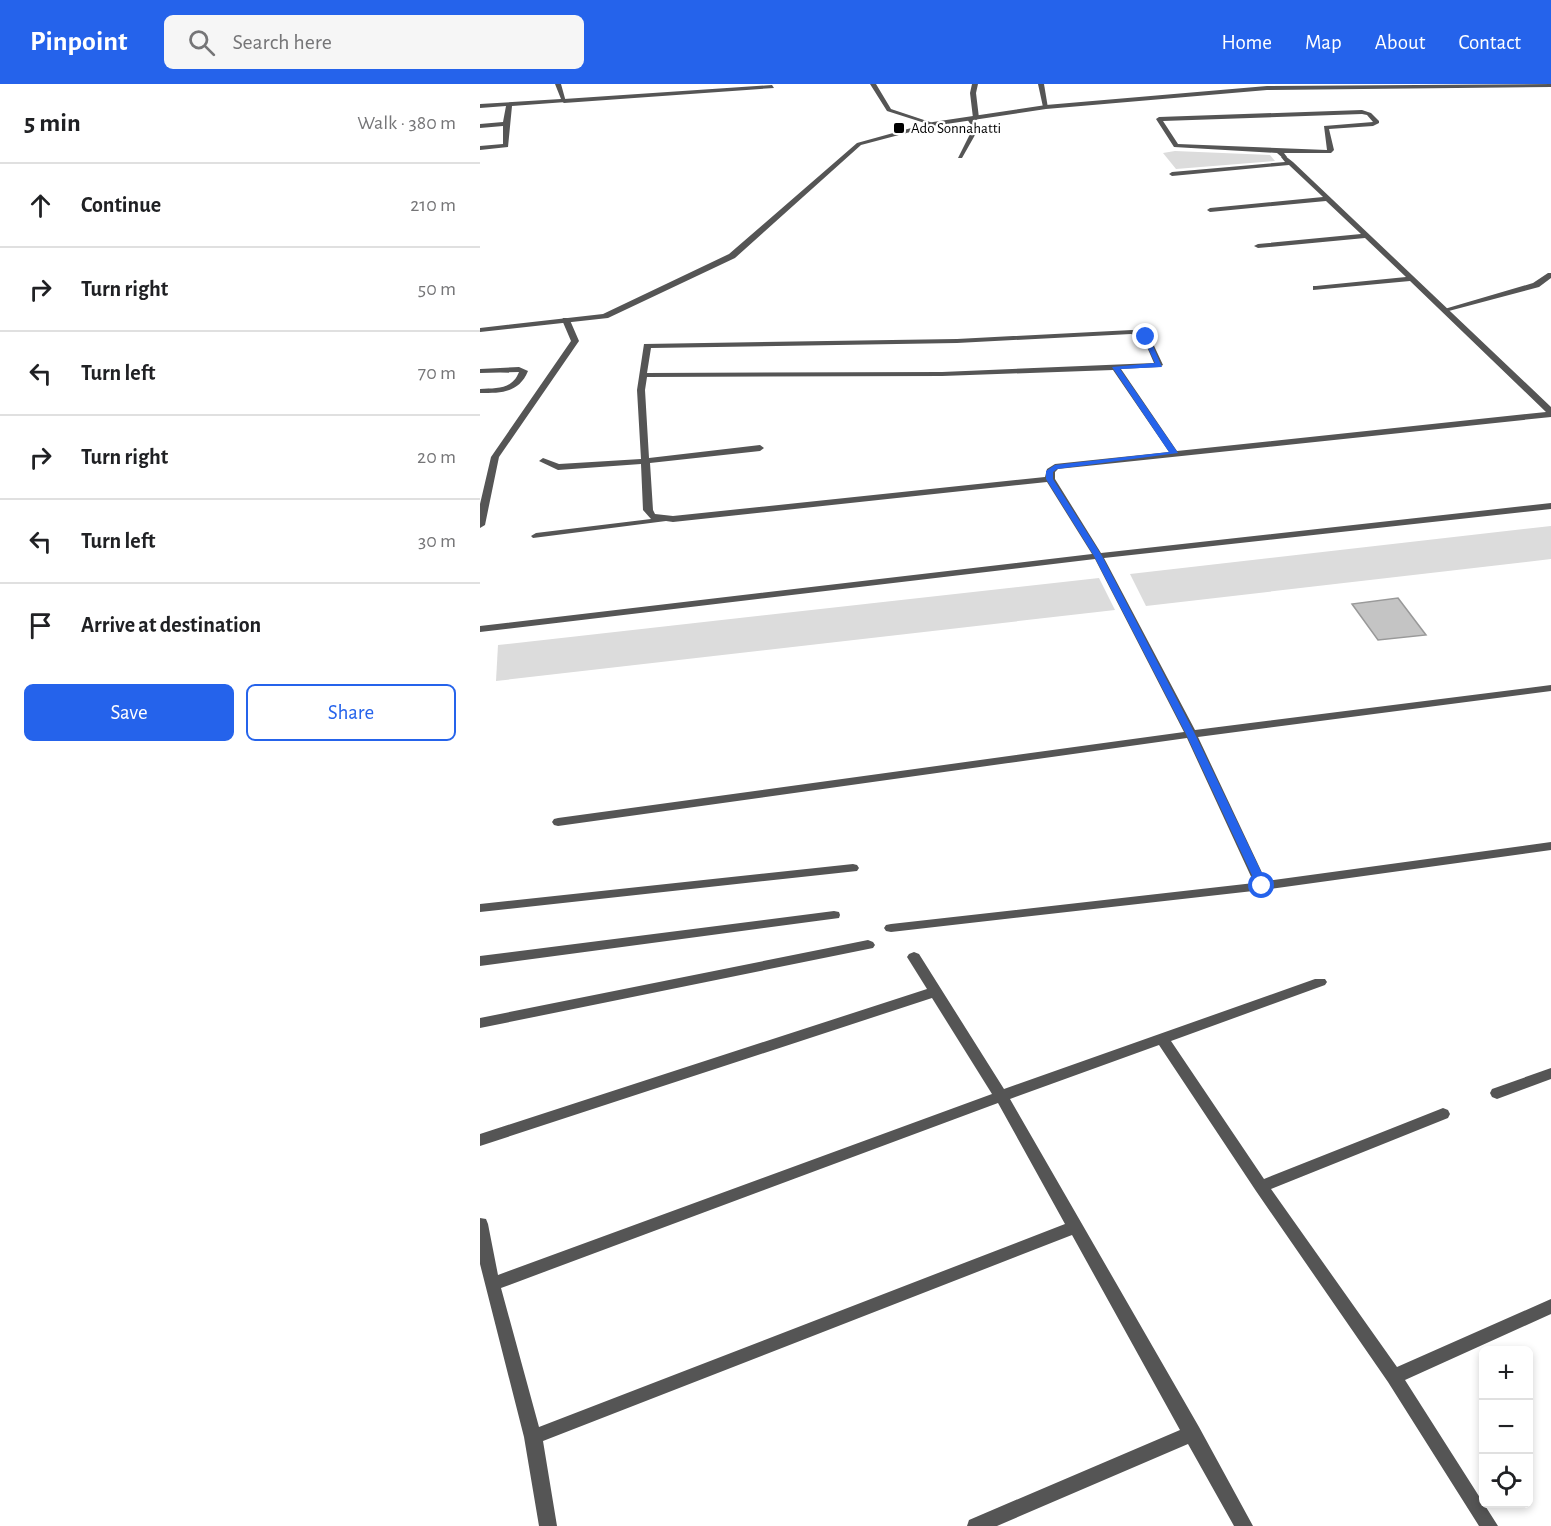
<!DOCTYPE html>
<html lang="en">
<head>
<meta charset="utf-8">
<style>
	body { margin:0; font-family:"Alegreya Sans",sans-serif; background:#f6f6f6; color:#202124 }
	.controls { position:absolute; right:18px; bottom:18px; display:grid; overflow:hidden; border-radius:9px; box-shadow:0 3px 9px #0003 }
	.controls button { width:54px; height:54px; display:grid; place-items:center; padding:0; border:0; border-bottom:2px solid #e0e0e0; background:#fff; color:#202124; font:30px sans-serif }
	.stop { position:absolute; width:18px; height:18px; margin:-14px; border:4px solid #2563eb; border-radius:50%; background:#fff }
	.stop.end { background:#2563eb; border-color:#fff; box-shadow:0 2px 6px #0008 }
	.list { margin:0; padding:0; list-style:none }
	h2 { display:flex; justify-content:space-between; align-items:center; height:78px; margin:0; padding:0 24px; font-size:26px }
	h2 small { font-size:20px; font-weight:400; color:#757577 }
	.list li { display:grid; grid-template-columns:39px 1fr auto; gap:18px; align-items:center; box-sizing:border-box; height:84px; padding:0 24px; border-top:2px solid #e0e0e0 }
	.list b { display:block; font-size:22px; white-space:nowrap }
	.list em { font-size:20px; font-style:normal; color:#757577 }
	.actions { display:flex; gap:12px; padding:18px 24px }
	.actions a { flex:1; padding:14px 0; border:2px solid #2563eb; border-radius:9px; text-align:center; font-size:21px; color:#2563eb }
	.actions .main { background:#2563eb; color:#fff }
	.icon { flex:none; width:33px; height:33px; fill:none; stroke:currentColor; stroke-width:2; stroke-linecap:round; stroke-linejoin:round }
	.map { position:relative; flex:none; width:1071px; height:1442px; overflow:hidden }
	header { display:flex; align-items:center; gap:36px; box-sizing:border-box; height:84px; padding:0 30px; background:#2563eb; color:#fff }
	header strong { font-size:28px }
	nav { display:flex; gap:33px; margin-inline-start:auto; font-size:21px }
	.search { width:420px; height:54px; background:#f6f6f6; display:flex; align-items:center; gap:15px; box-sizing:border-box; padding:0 21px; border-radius:9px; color:#757577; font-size:22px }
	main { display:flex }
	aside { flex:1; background:#fff }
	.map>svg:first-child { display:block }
	.green { fill:#dcdcdc }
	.building { fill:#c4c4c4; stroke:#999; stroke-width:1.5 }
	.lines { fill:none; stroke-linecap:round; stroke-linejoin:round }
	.service { fill:#555; fill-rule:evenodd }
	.minor { fill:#555; fill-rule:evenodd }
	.tertiary { fill:#555; fill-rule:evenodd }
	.route { fill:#2563eb }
	.poi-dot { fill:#000; stroke:#fff; stroke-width:2 }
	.labels { text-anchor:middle; stroke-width:4.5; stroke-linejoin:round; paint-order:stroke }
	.far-poi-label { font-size:15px; fill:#000; stroke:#fff; text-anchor:start }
</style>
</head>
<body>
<header>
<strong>Pinpoint</strong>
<div class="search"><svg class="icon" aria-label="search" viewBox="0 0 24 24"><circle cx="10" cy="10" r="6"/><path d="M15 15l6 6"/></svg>Search here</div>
<nav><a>Home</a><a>Map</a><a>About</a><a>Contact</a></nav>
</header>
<main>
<aside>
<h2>5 min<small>Walk · 380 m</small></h2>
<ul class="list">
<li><svg class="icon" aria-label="ahead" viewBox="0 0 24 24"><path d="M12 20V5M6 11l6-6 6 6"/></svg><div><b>Continue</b></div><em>210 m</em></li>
<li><svg class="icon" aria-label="right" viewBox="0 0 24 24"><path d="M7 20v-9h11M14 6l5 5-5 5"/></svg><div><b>Turn right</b></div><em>50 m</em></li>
<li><svg class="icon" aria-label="left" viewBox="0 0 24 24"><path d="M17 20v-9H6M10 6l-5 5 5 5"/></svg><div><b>Turn left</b></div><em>70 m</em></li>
<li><svg class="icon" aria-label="right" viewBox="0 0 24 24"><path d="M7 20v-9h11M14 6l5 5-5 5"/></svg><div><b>Turn right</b></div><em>20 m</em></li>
<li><svg class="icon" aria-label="left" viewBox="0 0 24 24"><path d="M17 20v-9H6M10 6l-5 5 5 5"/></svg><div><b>Turn left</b></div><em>30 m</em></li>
<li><svg class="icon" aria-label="arrive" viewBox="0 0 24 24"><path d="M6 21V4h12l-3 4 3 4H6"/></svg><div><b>Arrive at destination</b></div></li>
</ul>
<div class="actions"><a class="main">Save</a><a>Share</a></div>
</aside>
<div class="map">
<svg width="1071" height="1442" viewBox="0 0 1071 1442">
	<rect width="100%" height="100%" fill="#fff"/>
	<g class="green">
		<path d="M695,67l95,4 5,6 -99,8 -13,-16z"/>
		<path d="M1071,442v33l-405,47 -16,-32z"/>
		<path d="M619,494l16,32 -619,71 2,-36z"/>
	</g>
	<path class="building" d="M918,514l28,37 -48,5 -26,-36z"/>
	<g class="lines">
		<g class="service">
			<path d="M292,1l2,3 -210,15 -3,-2 3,-2z"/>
			<path d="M882,26l9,3 8,8v2l-6,3 -44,3 5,21 -3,3h-47l3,4 -3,2 -7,-6 -103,-6 -18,-28 3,-2zM882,30l5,1 6,7 -49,4 3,24 -149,-6 -15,-23z"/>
			<path d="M1068,189h3v5l-12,9 -94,25 -4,-2 92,-27z"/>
			<path d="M39,283l9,4c-9,22 -27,22 -48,22v-4c16,-1 32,1 39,-17l-39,1v-4z"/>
		</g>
		<g class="minor">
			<path d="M75,0h6l5,18 -54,4 -4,41 -28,3v-4l23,-2v-18l-23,2v-4l23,-2 3,-16 -26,2v-4l81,-5z"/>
			<path d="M390,0h6l15,25 45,15 -5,1 -44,-14z"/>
			<path d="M492,0h6l-2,9 3,25 -3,2 -3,-2 -3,-25z"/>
			<path d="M558,0h6l4,24 -5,-1z"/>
			<path d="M490,33l9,11 -17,30h-4l15,-30 -6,-9z"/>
			<path d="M804,71l9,7 258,245v10l-493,52 -3,3v7l46,74 450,-50v6l-447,49 91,172 356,-45v6l-353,46 68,144 285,-39v8l-289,40 -371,42 -5,-1 -2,-3 2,-3 5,-1 363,-41 -67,-145 -629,88 -4,-1 -2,-3 2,-3 4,-1 626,-86 -89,-173 -615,73v-6l612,-72 -45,-72 -374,40 -7,-1 -133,17 -2,-2 5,-3 115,-14 -8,-9 -2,-46 -83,6 -19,-9 4,-3 16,6 82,-5 -4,-69 7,-46 313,-5 175,-9 17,5 14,30 -4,2 -38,2 56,82 369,-39 -136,-131 -97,9v-4h3l90,-9 -41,-39 -107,10 -4,-2 4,-2 103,-10 -35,-33 -116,11 -3,-2 3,-2 113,-11 -34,-32 -117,11 -3,-2 3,-2 113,-10 -4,-5zM651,250l12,4 11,25 -212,9 -295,1 4,-25 306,-5zM633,286l56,82 -114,12 -8,5 -2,8 -372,39 -18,-2 -2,-4 -3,-47 110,-12 4,-3 -4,-3 -111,13 -4,-68 2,-13 295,-1z"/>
			<path d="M83,234h6l10,23 -80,116 -14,68 -5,3v-24l11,-47 80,-116 -9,-21z"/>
			<path d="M373,780l4,1 2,3 -2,3 -377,41v-8z"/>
			<path d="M354,827l5,1 1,3 -1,3 -359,48v-10z"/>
			<path d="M388,856l5,2 2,3 -2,3 -393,80v-10z"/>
			<path d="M434,868l5,2 85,135 311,-110h10l2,3 -2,3 -154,56 93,138 174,-69 5,-2 5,2 2,4 -2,4 -177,71 126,178 154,-68v15l-146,66 93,146h-19l-91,-144 -132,-191 -97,-146 -149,54 189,328 54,99h-19l-46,-82 -191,82h-30l2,-6 211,-90 -108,-195 -529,206 14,85h-18l-15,-89 -44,-173v-46l6,1 2,5 10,51 494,-181 -60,-96 -452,148v-12l447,-145 -20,-32 2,-3zM518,1019l67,121 -526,203 -38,-139z"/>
			<path d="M1071,984v11l-54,20 -5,-2 -2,-4 2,-4z"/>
		</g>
		<path class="tertiary" d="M1071,0v3l-284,3 -221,19 -113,17 -72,19 -126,113 -127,60 -128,14v-4l123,-14 126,-60 128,-111 76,-21 113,-17 221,-19z"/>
	</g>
	<path class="route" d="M666,251l3,2 13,30 -42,2 58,84 -121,16 -4,3v7l49,77 93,178 73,152 -6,3 -5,-3 -71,-152 -92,-178 -48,-77v-8l9,-6 114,-13 -57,-85 43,-4 -12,-26z"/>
	<rect class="poi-dot" x="413" y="38" width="12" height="12" rx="3"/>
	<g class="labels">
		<g class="far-poi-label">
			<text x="431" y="49">Ado Sonnahatti</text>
		</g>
	</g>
</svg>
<div class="controls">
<button>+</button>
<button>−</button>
<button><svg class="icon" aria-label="locate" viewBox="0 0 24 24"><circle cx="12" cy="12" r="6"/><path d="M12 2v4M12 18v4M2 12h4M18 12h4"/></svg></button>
</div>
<div class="stop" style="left:782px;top:802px"></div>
<div class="stop end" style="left:666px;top:253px"></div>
</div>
</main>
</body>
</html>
